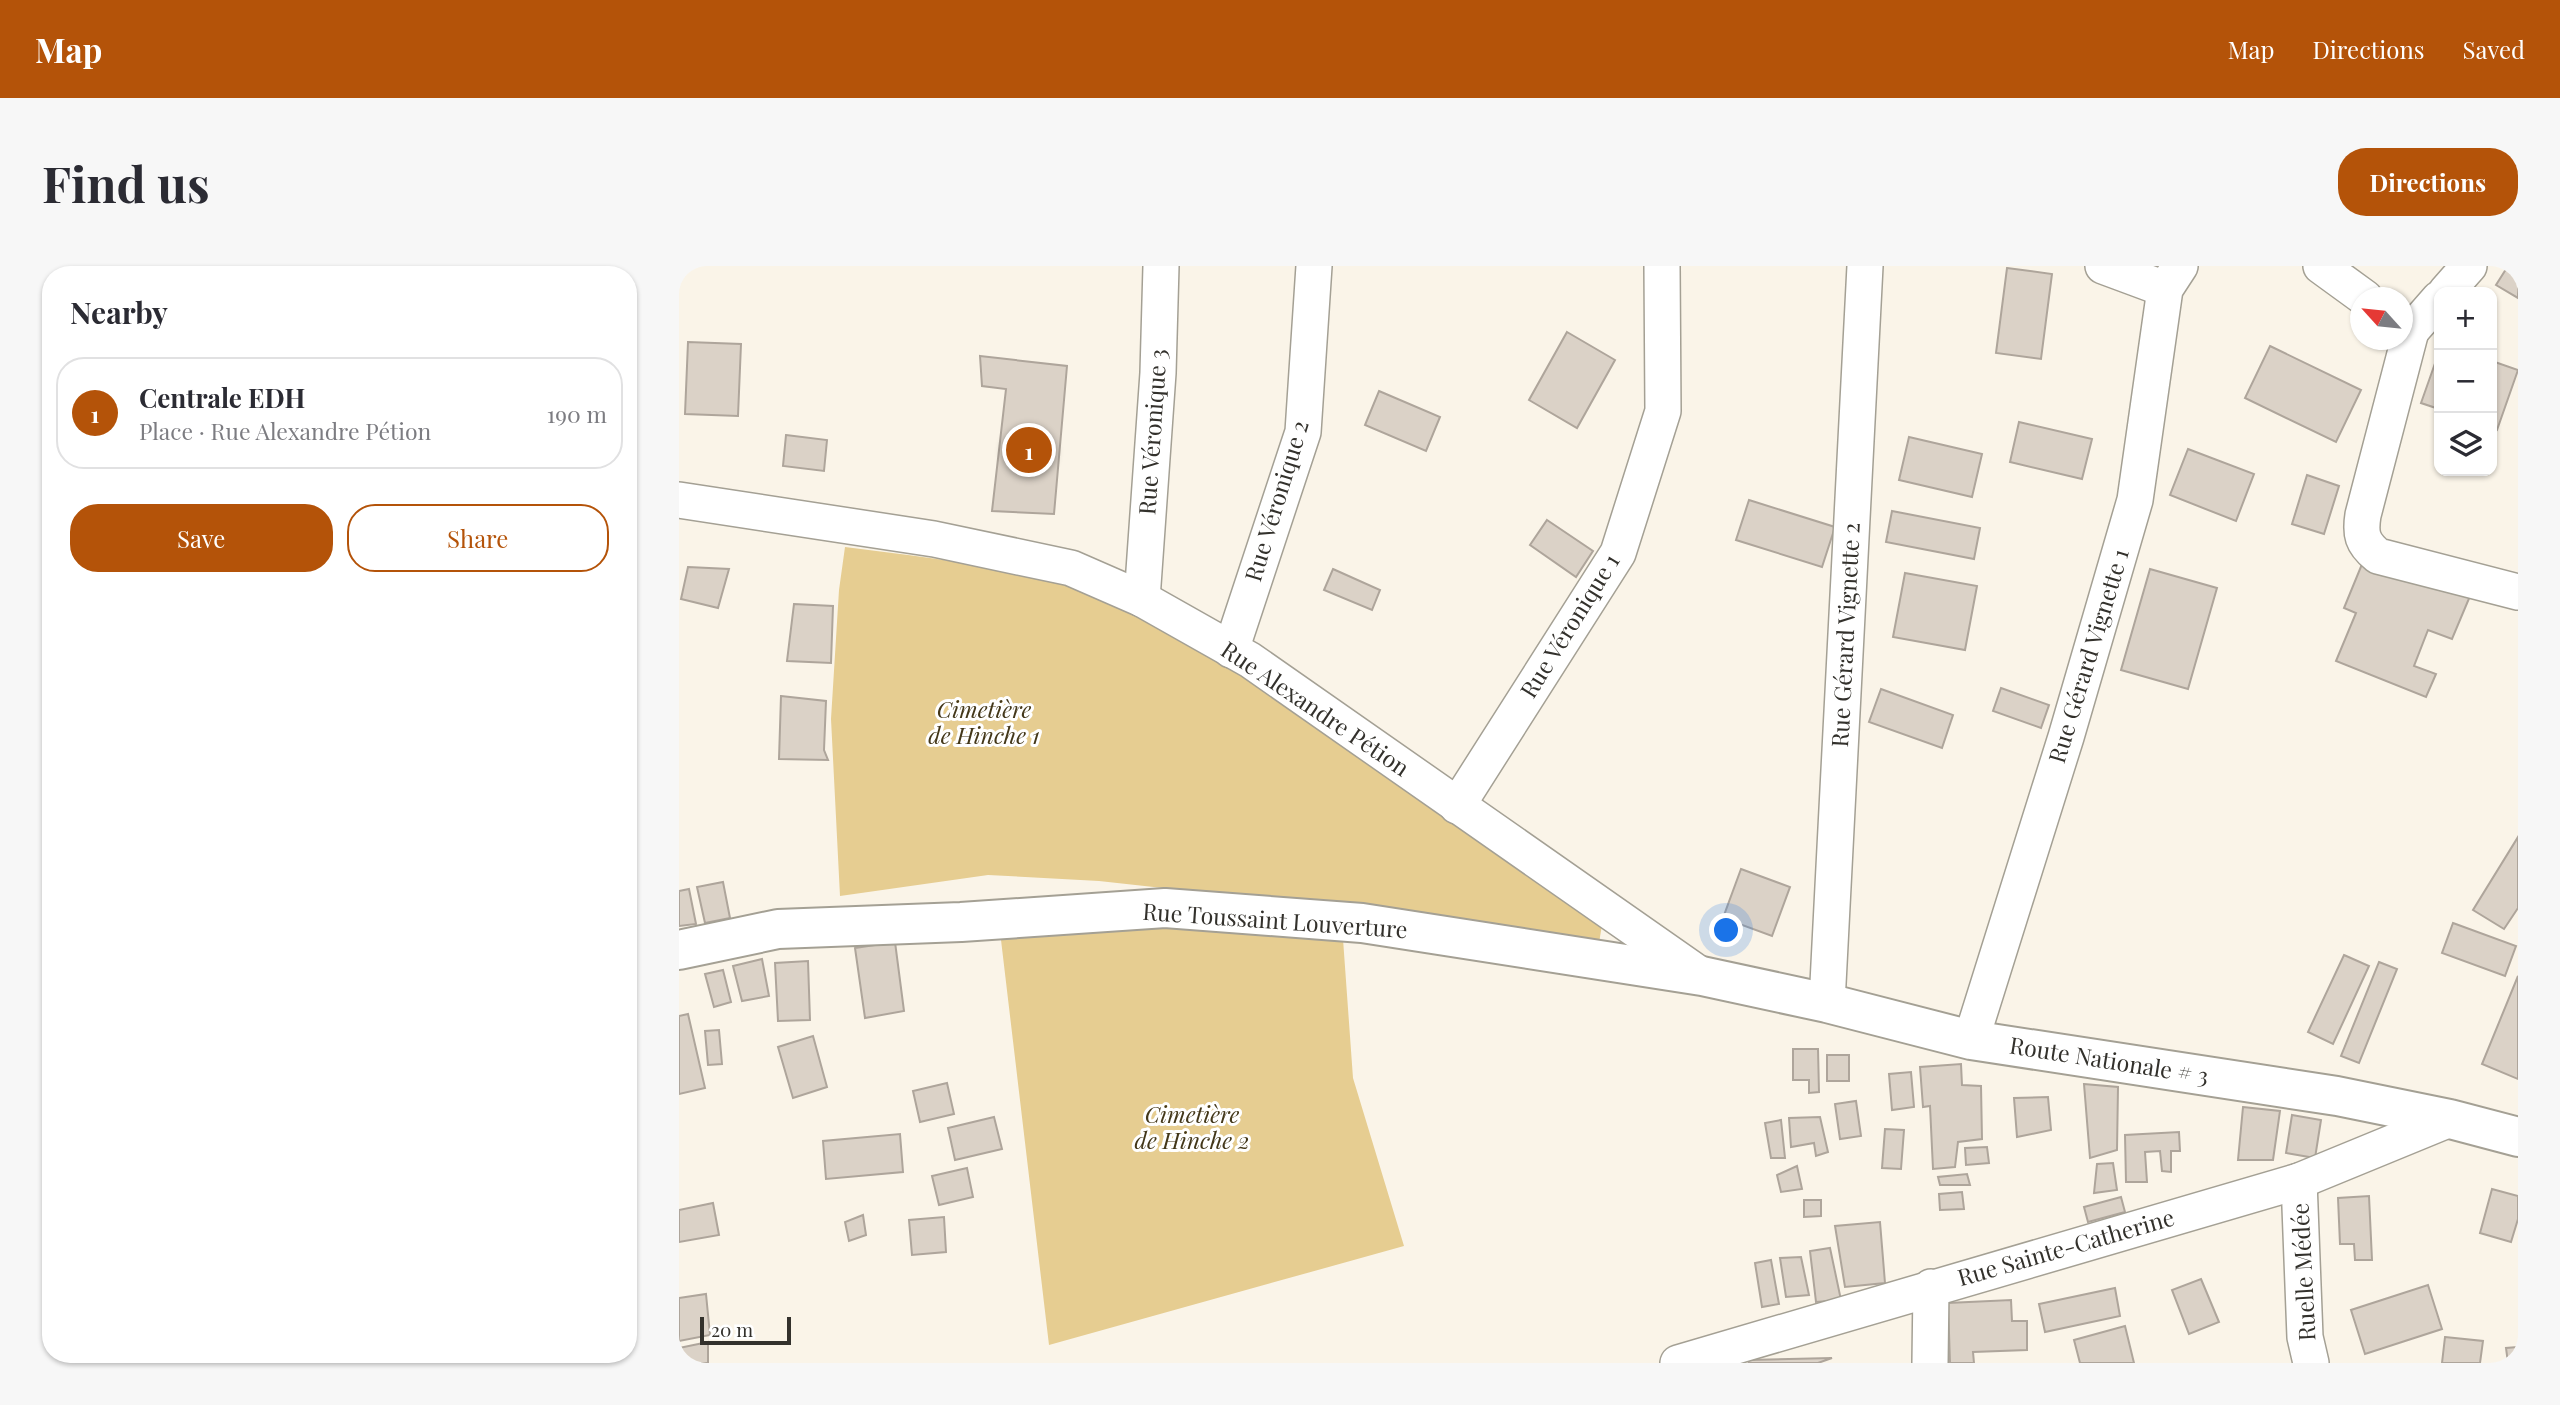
<!DOCTYPE html>
<html lang="en">
<head>
<meta charset="utf-8">
<style>
	body { margin:0; font-family:"Playfair Display",serif; background:#f7f7f7; color:#2b2b33 }
	.controls { position:absolute; right:21px; top:21px; display:grid; overflow:hidden; border-radius:14px; box-shadow:0 2px 5px #0004 }
	.controls button { width:63px; height:63px; display:grid; place-items:center; padding:0; border:0; border-bottom:2px solid #e1e1e2; background:#fff; color:#2b2b33; font:35px sans-serif }
	.compass { position:absolute; left:1671px; top:21px; width:63px; height:63px; border-radius:50%; background:#fff; box-shadow:0 2px 5px #0004; rotate:297deg }
	.scale { position:absolute; left:21px; bottom:18px; width:91px; box-sizing:border-box; padding-left:7px; border:4px solid #33312c; border-top:0; font-size:19px; line-height:24px; white-space:nowrap; color:#33312c; -webkit-text-stroke:5px #fff; paint-order:stroke }
	.you { position:absolute; left:1048px; top:665px; width:24px; height:24px; margin:-18px; border:5px solid #fff; border-radius:50%; background:#1a73e8; box-shadow:0 0 0 10px #1a73e833 }
	.badge { display:grid; place-items:center; width:46px; height:46px; border-radius:50%; background:#b45309; color:#fff; font-size:23px; font-weight:700 }
	.pin { position:absolute; translate:-50% -50%; border:4px solid #fff; box-shadow:0 2px 7px #0006 }
	.list { margin:0; padding:0; list-style:none }
	h2 { display:flex; justify-content:space-between; align-items:center; height:91px; margin:0; padding:0 28px; font-size:30px }
	h2 small { font-size:23px; font-weight:400; color:#7c7c81 }
	.list li { display:grid; grid-template-columns:46px 1fr auto; gap:21px; align-items:center; box-sizing:border-box; height:112px; margin:0 14px 14px; padding:0 14px; border:2px solid #e1e1e2; border-radius:28px }
	.list b { display:block; font-size:26px; white-space:nowrap }
	.list p { margin:0; font-size:23px; white-space:nowrap; color:#7c7c81 }
	.list em { font-size:23px; font-style:normal; color:#7c7c81 }
	.actions { display:flex; gap:14px; padding:21px 28px }
	.actions a { flex:1; padding:16px 0; border:2px solid #b45309; border-radius:28px; text-align:center; font-size:24px; color:#b45309 }
	.actions .main { background:#b45309; color:#fff }
	.icon { flex:none; width:38px; height:38px; fill:none; stroke:currentColor; stroke-width:2; stroke-linecap:round; stroke-linejoin:round }
	.map { position:relative; flex:none; width:1839px; height:1097px; overflow:hidden; border-radius:28px }
	header { display:flex; align-items:center; gap:42px; box-sizing:border-box; height:98px; padding:0 35px; background:#b45309; color:#fff }
	header strong { font-size:33px }
	nav { display:flex; gap:38px; margin-inline-start:auto; font-size:24px }
	.intro { display:flex; align-items:center; justify-content:space-between; box-sizing:border-box; height:168px; padding:0 42px }
	h1 { margin:0; font-size:49px }
	.button { padding:18px 32px; border-radius:28px; background:#b45309; color:#fff; font-size:24px; font-weight:700 }
	main { display:flex; gap:42px; padding:0 42px }
	aside { flex:1; background:#fff; border-radius:28px; box-shadow:0 2px 5px #0004 }
	.map>svg:first-child { display:block }
	.green { fill:#e6cd91 }
	.building { fill:#dbd2c7; stroke:#aea59b; stroke-width:2 }
	.lines { fill:none; stroke-linecap:round; stroke-linejoin:round }
	.minor-casing { stroke:#a4a094; stroke-width:38 }
	.major-casing { stroke:#a4a094; stroke-width:42 }
	.minor { stroke:#fff; stroke-width:35 }
	.major { stroke:#fff; stroke-width:38 }
	.labels { text-anchor:middle; stroke-width:6; stroke-linejoin:round; paint-order:stroke }
	.street-label { font-size:23px; fill:#33312c; stroke:#fff }
	.park-label { font-size:23px; font-style:italic; fill:#433719; stroke:#fff }
</style>
</head>
<body>
<header>
<strong>Map</strong>
<nav><a>Map</a><a>Directions</a><a>Saved</a></nav>
</header>
<div class="intro"><h1>Find us</h1><a class="button">Directions</a></div>
<main>
<aside>
<h2>Nearby<small></small></h2>
<ul class="list">
<li><span class="badge">1</span><div><b>Centrale EDH</b><p>Place · Rue Alexandre Pétion</p></div><em>190 m</em></li>
</ul>
<div class="actions"><a class="main">Save</a><a>Share</a></div>
</aside>
<div class="map">
<svg width="1839" height="1097" viewBox="0 0 1839 1097">
	<rect width="100%" height="100%" fill="#faf4e8"/>
	<g class="green">
		<path d="M166,281c102,13 208,24 302,67l457,299 -5,30 -263,-36 -237,-26 -111,-6 -148,21 -9,-177 8,-129z"/>
		<path d="M431,641l233,32 10,139 51,168 -355,99 -50,-422z"/>
	</g>
	<g class="building">
		<path d="M1829,0h10v32l-22,-13z"/>
		<path d="M1328,2l45,6 -11,85 -45,-6z"/>
		<path d="M888,66l48,28 -38,68 -48,-28z"/>
		<path d="M9,76l53,2 -3,72 -53,-2z"/>
		<path d="M1591,80l91,44 -25,52 -91,-44z"/>
		<path d="M1760,86v57l-18,-6z"/>
		<path d="M301,90l87,10 -13,148 -62,-3 14,-122 -24,-3z"/>
		<path d="M1813,95l26,9 -21,60 -5,-2z"/>
		<path d="M700,125l61,26 -14,34 -61,-26z"/>
		<path d="M1340,156l73,17 -10,40 -72,-17z"/>
		<path d="M107,169l41,5 -3,31 -41,-5z"/>
		<path d="M1230,171l73,17 -10,43 -73,-17z"/>
		<path d="M1509,183l66,25 -18,47 -66,-26z"/>
		<path d="M1628,209l32,11 -15,48 -32,-10z"/>
		<path d="M1070,234l86,27 -13,40 -86,-27z"/>
		<path d="M1213,245l88,17 -6,31 -88,-17z"/>
		<path d="M868,254l46,31 -17,26 -46,-32z"/>
		<path d="M1690,281l104,42 -21,50 -24,-9 -14,36 22,8 -10,23 -90,-36 20,-48 -12,-5z"/>
		<path d="M9,301l41,2 -11,39 -37,-9z"/>
		<path d="M654,303l47,21 -8,20 -48,-20z"/>
		<path d="M1471,303l67,19 -29,101 -67,-19z"/>
		<path d="M1226,307l72,13 -12,64 -72,-13z"/>
		<path d="M115,338l39,2 -2,57 -44,-2z"/>
		<path d="M1322,422l48,17 -8,23 -48,-17z"/>
		<path d="M1202,423l72,26 -11,33 -73,-26z"/>
		<path d="M102,430l45,5 -2,49 4,10 -49,-1z"/>
		<path d="M1839,571v71l-14,21 -31,-19z"/>
		<path d="M1062,603l49,18 -18,49 -49,-18z"/>
		<path d="M44,616l7,36 -25,5 -8,-36z"/>
		<path d="M10,623l7,35 -17,2v-35z"/>
		<path d="M1774,657l63,23 -11,30 -63,-23z"/>
		<path d="M216,676l9,69 -39,7 -10,-70z"/>
		<path d="M1665,689l25,11 -36,78 -25,-12z"/>
		<path d="M83,693l7,37 -27,5 -9,-35z"/>
		<path d="M129,695l2,59 -32,1 -3,-58z"/>
		<path d="M1700,696l18,7 -38,94 -18,-7z"/>
		<path d="M44,704l8,32 -17,5 -9,-33z"/>
		<path d="M1839,710v103l-36,-15z"/>
		<path d="M9,748l17,74 -26,6v-78z"/>
		<path d="M40,764l3,34 -14,1 -3,-34z"/>
		<path d="M134,770l14,51 -34,11 -15,-51z"/>
		<path d="M1114,783h25l1,43 -10,1v-13h-16z"/>
		<rect x="1148" y="789" width="22" height="26"/>
		<path d="M1282,798l1,21 19,1 1,53 -24,3 -3,25 -22,2 -3,-63 -7,1 -3,-40z"/>
		<path d="M1232,806l3,35 -22,3 -3,-36z"/>
		<path d="M268,817l7,31 -34,8 -7,-31z"/>
		<path d="M1405,818l34,3 -1,63 -27,8z"/>
		<path d="M1369,831l3,33 -34,7 -3,-39z"/>
		<path d="M1177,835l5,35 -21,3 -5,-35z"/>
		<path d="M1564,841l37,4 -7,49h-35z"/>
		<path d="M1613,849l29,5 -6,38 -29,-5z"/>
		<path d="M315,851l8,32 -47,11 -7,-32z"/>
		<path d="M1141,851l8,35 -12,4 -2,-13 -23,4 -2,-29z"/>
		<path d="M1102,854l4,38h-14l-6,-35z"/>
		<path d="M1206,863l19,1 -3,39 -19,-1z"/>
		<path d="M1500,866l1,19h-9v21l-9,-1 -2,-20 -15,1 2,30h-21l-1,-47z"/>
		<path d="M221,868l3,38 -77,7 -3,-38z"/>
		<path d="M1308,881l2,16 -23,2 -1,-17z"/>
		<path d="M1434,897l4,27 -23,3 3,-29z"/>
		<path d="M1118,900l5,23 -21,3 -4,-17z"/>
		<path d="M288,902l6,29 -34,8 -7,-29z"/>
		<path d="M1288,908l3,11h-30l-2,-8z"/>
		<path d="M1813,923l26,7v23l-7,23 -31,-9z"/>
		<path d="M1283,926l2,17 -24,1 -1,-16z"/>
		<path d="M1690,930l3,64h-17l-1,-16h-14l-2,-46z"/>
		<path d="M1442,931l4,15 -37,10 -4,-15z"/>
		<path d="M1125,934h17v16l-17,1z"/>
		<path d="M34,937l6,32 -40,7v-32z"/>
		<path d="M184,949l3,20 -17,6 -4,-19z"/>
		<path d="M265,951l2,35 -34,3 -3,-35z"/>
		<path d="M1201,956l5,61 -40,4 -10,-61z"/>
		<path d="M1151,982l11,52 -25,2 -6,-51z"/>
		<path d="M1122,991l8,38 -23,2 -6,-39z"/>
		<path d="M1092,994l8,44 -17,3 -7,-44z"/>
		<path d="M1522,1013l18,43 -30,12 -17,-44z"/>
		<path d="M1749,1019l14,44 -77,25 -14,-44z"/>
		<path d="M1436,1022l5,28 -75,16 -6,-28z"/>
		<path d="M27,1028l4,41 -31,6v-43z"/>
		<path d="M1332,1034l1,21h15v29l-54,2 1,11h-24l-2,-60z"/>
		<path d="M1446,1060l9,37h-54l-6,-23z"/>
		<path d="M1766,1071l38,4 -3,22h-38z"/>
		<path d="M29,1076v21h-29v-15z"/>
		<path d="M1839,1081v16h-10l-2,-15z"/>
		<path d="M1153,1092l-14,5h-69l-1,-3z"/>
	</g>
	<g class="lines">
		<defs>
			<g id="minor">
				<path d="M1424,0l62,23"/>
				<path d="M1642,0l44,32"/>
				<path d="M1767,26l23,-26"/>
				<path d="M1724,59l8,6 28,-32"/>
				<path d="M1732,65l-48,184c-3,19 -1,28 15,41l140,36"/>
				<path d="M0,234l255,39 137,29 71,31 108,61 452,316"/>
				<path d="M463,333l16,-226 3,-107"/>
				<path d="M552,384l72,-218 11,-166"/>
				<path d="M778,540l161,-253 45,-142 -1,-145"/>
				<path d="M1148,737l38,-737"/>
				<path d="M1292,774l95,-303 69,-237 30,-211 15,-23"/>
				<path d="M1620,915l6,156 6,26"/>
				<path d="M999,1097l621,-182 151,-62"/>
				<path d="M1251,1097l1,-76"/>
			</g>
			<path id="major" d="M0,684l99,-21 183,-7 204,-14 197,15 340,53 125,27 144,37 366,56 113,23 68,18"/>
		</defs>
		<use href="#minor" class="minor-casing"/>
		<use href="#major" class="major-casing"/>
		<use href="#minor" class="minor"/>
		<use href="#major" class="major"/>
	</g>
	<g class="labels">
		<g class="street-label">
			<text transform="translate(474 166) rotate(-86)" y="8">Rue Véronique 3</text>
			<text transform="translate(598 235) rotate(-73)" y="8">Rue Véronique 2</text>
			<text transform="translate(891 360) rotate(-58)" y="8">Rue Véronique 1</text>
			<text transform="translate(1167 369) rotate(-87)" y="8">Rue Gérard Vignette 2</text>
			<text transform="translate(1410 390) rotate(-73)" y="8">Rue Gérard Vignette 1</text>
			<text transform="translate(636 443) rotate(34)" y="8">Rue Alexandre Pétion</text>
			<text transform="translate(596 655) rotate(4)" y="8">Rue Toussaint Louverture</text>
			<text transform="translate(1430 795) rotate(9)" y="8">Route Nationale # 3</text>
			<text transform="translate(1387 982) rotate(-16)" y="8">Rue Sainte-Catherine</text>
			<text transform="translate(1625 1006) rotate(-93)" y="8">Ruelle Médée</text>
		</g>
		<g class="park-label">
			<text x="305" y="452">Cimetière<tspan x="305" dy="26">de Hinche 1</tspan></text>
			<text x="513" y="857">Cimetière<tspan x="513" dy="26">de Hinche 2</tspan></text>
		</g>
	</g>
</svg>
<div class="controls">
<button>+</button>
<button>−</button>
<button><svg class="icon" aria-label="layers" viewBox="0 0 24 24"><path d="M12 4l9 5-9 5-9-5zM3 14l9 5 9-5"/></svg></button>
</div>
<svg class="compass" viewBox="-18 -18 36 36"><path d="M0-13l5 13h-10z" fill="#e53935"/><path d="M0 13l5-13h-10z" fill="#7c7c81"/></svg>
<div class="scale">20 m</div>
<div class="you"></div>
<div class="pin badge" style="left:350px;top:184px">1</div>
</div>
</main>
</body>
</html>
